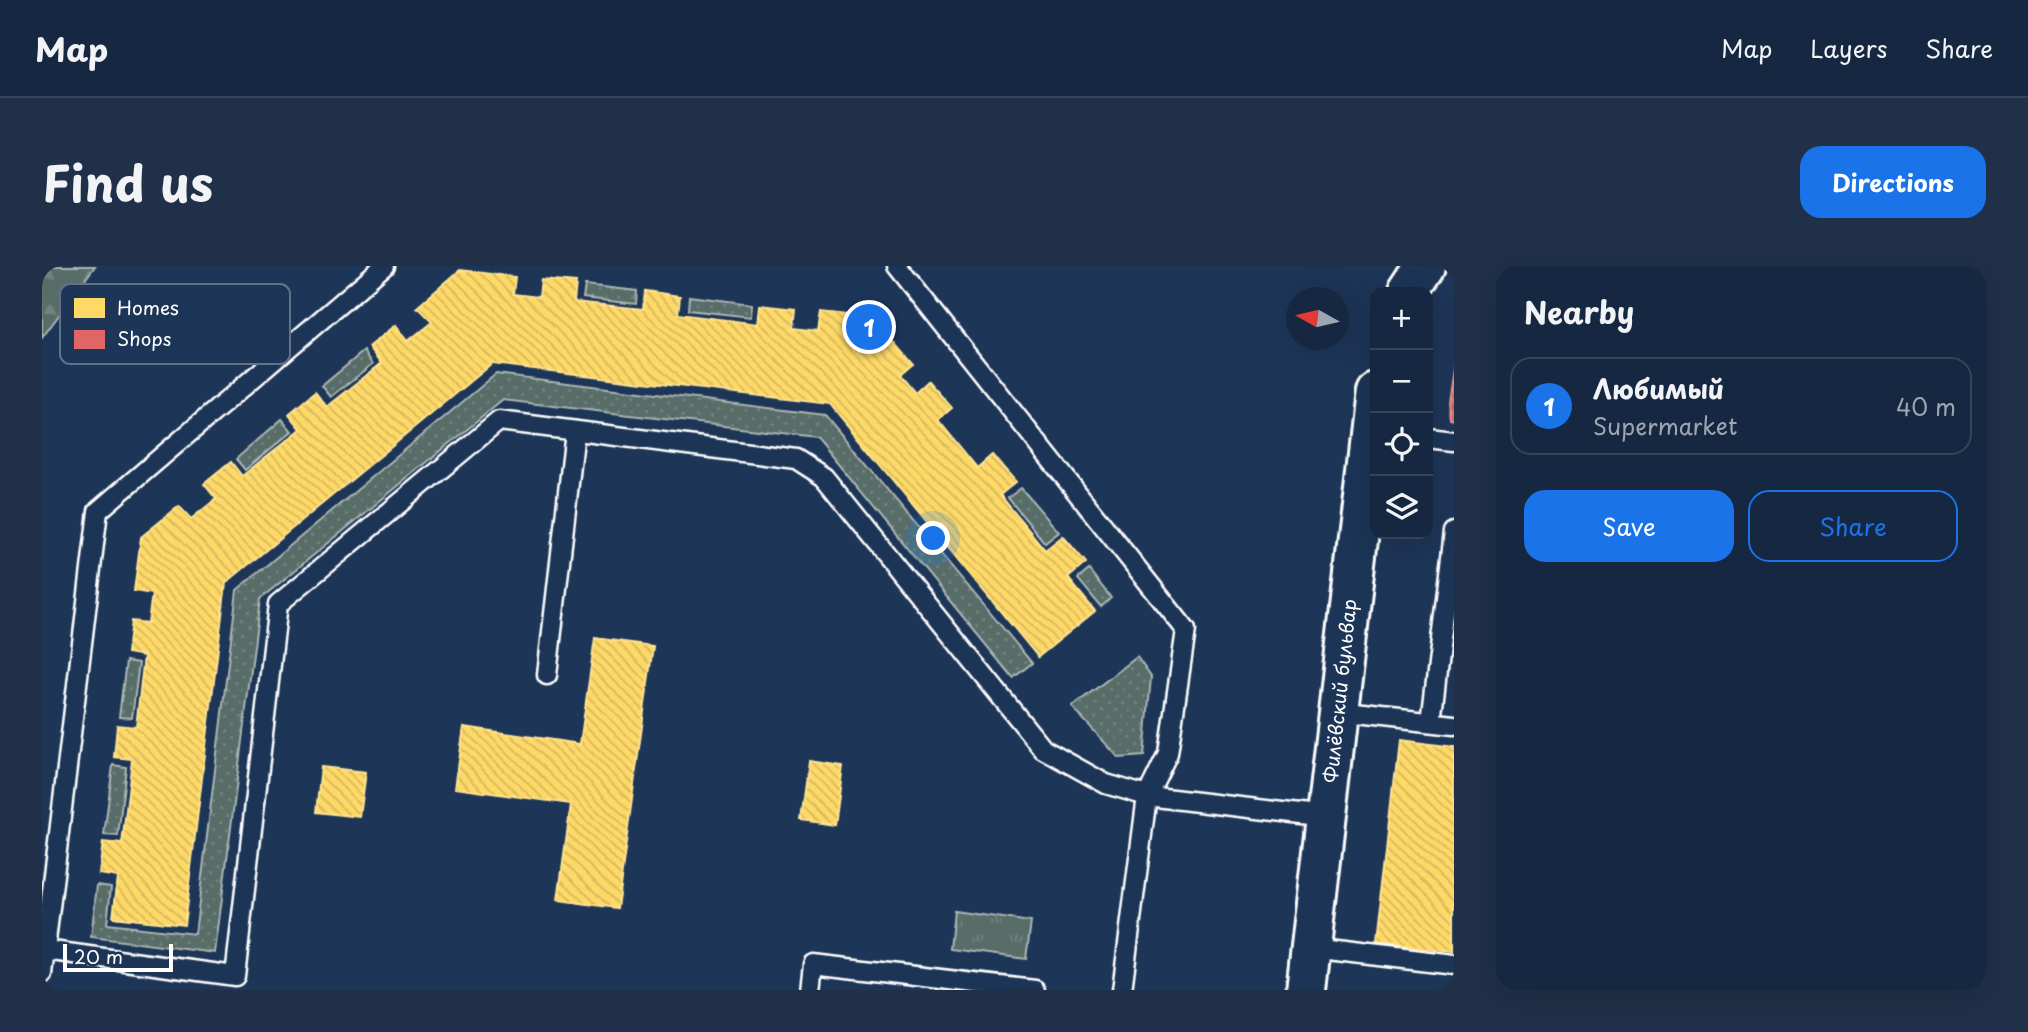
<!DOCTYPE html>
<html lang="en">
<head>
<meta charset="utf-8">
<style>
	body { margin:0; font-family:"Playpen Sans",sans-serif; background:#1f3048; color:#f1f3f6 }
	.controls { position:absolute; right:21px; top:21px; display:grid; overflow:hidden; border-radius:14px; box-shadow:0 7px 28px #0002 }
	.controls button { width:63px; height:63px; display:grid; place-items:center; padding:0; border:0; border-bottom:2px solid #35445a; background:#162841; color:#f1f3f6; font:35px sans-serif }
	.compass { position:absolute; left:1244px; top:21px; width:63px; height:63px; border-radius:50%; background:#162841; box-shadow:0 7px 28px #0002; rotate:278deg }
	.scale { position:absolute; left:21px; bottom:18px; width:110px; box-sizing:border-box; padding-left:7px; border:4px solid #fff; border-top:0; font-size:19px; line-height:24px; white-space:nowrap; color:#fff; -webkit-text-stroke:5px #1d3557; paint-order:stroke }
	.you { position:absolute; left:892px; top:273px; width:24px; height:24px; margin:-18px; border:5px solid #fff; border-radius:50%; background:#1a73e8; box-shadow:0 0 0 10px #1a73e833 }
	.badge { display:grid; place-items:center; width:46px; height:46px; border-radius:50%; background:#1a73e8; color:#fff; font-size:23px; font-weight:700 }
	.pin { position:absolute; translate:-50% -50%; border:4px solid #fff; box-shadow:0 2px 7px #0006 }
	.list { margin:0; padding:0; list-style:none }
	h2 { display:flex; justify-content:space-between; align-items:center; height:91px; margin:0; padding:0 28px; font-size:30px }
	h2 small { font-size:23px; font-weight:400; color:#9ea6b1 }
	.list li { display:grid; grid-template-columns:46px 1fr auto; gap:21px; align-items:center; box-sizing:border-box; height:98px; margin:0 14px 14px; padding:0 14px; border:2px solid #35445a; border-radius:21px }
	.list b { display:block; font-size:26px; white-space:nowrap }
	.list p { margin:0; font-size:23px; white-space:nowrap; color:#9ea6b1 }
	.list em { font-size:23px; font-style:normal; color:#9ea6b1 }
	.actions { display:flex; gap:14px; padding:21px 28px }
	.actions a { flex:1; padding:16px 0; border:2px solid #1a73e8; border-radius:21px; text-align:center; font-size:24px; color:#1a73e8 }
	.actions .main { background:#1a73e8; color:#fff }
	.icon { flex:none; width:38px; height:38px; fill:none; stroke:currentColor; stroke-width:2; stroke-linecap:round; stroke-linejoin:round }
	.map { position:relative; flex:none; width:1412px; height:724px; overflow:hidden; border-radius:21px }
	header { display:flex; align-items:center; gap:42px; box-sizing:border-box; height:98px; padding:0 35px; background:#162841; border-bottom:2px solid #35445a }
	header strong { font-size:33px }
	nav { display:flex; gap:38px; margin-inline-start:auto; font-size:24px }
	.intro { display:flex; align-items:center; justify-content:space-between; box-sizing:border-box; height:168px; padding:0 42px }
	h1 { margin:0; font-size:49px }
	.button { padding:18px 32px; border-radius:21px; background:#1a73e8; color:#fff; font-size:24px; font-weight:700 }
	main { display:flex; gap:42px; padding:0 42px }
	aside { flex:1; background:#162841; border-radius:21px; box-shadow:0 7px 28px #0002 }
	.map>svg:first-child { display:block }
	.grass { fill:url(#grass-dots); stroke:#acb6b4; stroke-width:2 }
	.forest { fill:url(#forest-firs); stroke:#acb6b4; stroke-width:2 }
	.park { fill:url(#park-tufts); stroke:#acb6b4; stroke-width:2 }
	.homes { fill:url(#homes-back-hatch); stroke:#ffe494; stroke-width:2 }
	.shops { fill:url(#shops-back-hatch); stroke:#e99494; stroke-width:2 }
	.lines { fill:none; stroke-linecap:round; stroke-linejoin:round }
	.lane-casing { stroke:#fff; stroke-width:23 }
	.secondary-casing { stroke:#fff; stroke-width:44 }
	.lane { stroke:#1d3557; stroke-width:18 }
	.secondary { stroke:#1d3557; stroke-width:38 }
	.labels { text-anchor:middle; stroke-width:7; stroke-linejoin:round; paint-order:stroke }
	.street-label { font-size:19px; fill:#fff; stroke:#1d3557 }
	.key { fill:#1d3557; stroke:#617289; stroke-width:2 }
	.key-label { font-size:19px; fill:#fff }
</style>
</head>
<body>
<header>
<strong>Map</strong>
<nav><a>Map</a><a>Layers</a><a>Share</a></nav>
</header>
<div class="intro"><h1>Find us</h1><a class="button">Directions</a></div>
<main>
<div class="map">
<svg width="1412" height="724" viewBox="0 0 1412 724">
	<defs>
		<pattern id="grass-dots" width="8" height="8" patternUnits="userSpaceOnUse" patternTransform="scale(1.75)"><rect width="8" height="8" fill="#586d68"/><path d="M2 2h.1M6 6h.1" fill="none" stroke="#71837f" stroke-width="1.8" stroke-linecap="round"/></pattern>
		<pattern id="forest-firs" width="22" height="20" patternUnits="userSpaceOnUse" patternTransform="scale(1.75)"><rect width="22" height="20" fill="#586d68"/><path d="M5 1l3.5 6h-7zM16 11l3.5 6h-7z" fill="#71837f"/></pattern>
		<pattern id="park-tufts" width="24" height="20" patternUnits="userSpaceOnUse" patternTransform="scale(1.75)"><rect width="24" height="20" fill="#586d68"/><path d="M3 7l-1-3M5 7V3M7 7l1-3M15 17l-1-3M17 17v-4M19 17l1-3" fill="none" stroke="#71837f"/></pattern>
		<pattern id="homes-back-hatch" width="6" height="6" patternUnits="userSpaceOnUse" patternTransform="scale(1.75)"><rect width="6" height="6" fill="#ffd966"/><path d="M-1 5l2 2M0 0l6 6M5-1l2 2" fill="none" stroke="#d2b660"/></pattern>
		<pattern id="shops-back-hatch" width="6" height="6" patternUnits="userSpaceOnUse" patternTransform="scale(1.75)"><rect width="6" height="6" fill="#e06666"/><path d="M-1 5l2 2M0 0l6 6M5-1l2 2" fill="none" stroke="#ac5d5d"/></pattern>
	</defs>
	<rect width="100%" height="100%" fill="#1d3557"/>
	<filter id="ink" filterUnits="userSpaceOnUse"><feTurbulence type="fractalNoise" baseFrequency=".0143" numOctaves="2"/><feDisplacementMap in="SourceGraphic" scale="14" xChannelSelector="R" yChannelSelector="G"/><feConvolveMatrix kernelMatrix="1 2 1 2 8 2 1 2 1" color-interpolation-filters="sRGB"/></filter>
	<g filter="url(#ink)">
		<g class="grass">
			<path d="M543,19l52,6 -1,13 -53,-6z"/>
			<path d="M647,30l63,8 -1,13 -63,-7z"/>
			<path d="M322,85l9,13 -42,33 -9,-11z"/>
			<path d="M454,108l329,41 207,248 -19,15 -197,-241 -313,-37 -243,199 -45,354 -124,-16 6,-52 14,2 -4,37 88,10 42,-344z"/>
			<path d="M240,153l10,12 -47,39 -9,-11z"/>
			<path d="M979,222l38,44 -14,11 -37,-45z"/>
			<path d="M1047,304l22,28 -10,9 -23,-28z"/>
			<path d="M1095,391l14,20 -7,79 -25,2 -47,-51z"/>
			<path d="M84,395l13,2 -7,55 -13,-1z"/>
			<path d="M71,499l13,2 -8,69 -14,-1z"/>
		</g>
		<path class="forest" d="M0,0h53l-53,72z"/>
		<path class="park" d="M912,645l77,11 -5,37 -76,-10z"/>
		<g class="homes">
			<path d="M418,4l55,7 -2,17 26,3 2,-17 35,3 -2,19 69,7 2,-18 35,5 -2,18 80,10 2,-19 36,4 -2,19 24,3 3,-19 53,6 39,46 -13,11 15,18 13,-12 24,27 -14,12 39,48 15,-13 24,27 -16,13 45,55 18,-14 23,27 -18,15 27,33 -57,46 -208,-253 -338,-40 -266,219 -42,342 -71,-8 5,-40 -19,-3 4,-32 19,2 10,-85 -18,-2 3,-32 19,2 8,-71 -17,-3 4,-32 17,2 4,-29 -18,-3 7,-54 38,-31 12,13 25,-20 -12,-15 27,-22 11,14 59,-47 -12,-15 26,-22 12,15 55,-44 -13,-16 27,-22 12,16 24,-19 -15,-15z"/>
			<path d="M553,372l58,8 -36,262 -59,-8 13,-96 -116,-16 9,-61 116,17z"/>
			<path d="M1357,474l55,7v205l-78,-8z"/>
			<path d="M767,495l34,5 -8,59 -34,-5z"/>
			<path d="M279,501l45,5 -6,45 -44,-5z"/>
		</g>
		<path class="shops" d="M1412,97v57l-4,-1 -2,-17z"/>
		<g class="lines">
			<defs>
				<g id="lane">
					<path d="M855,0l289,364 -18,123 -21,43 -25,194"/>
					<path d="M1386,172l26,3"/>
					<path d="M505,409l28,-244"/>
					<path d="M1295,446l117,13"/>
					<path d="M1389,456l23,-190"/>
					<path d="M1269,682l143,17"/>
					<path d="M3,684l190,26 43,-372 221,-183 297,38 28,18 219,272 63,35 41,12 179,21"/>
					<path d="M0,708l56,-463 286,-245"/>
					<path d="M768,724l3,-26 222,26"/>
				</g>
				<g id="secondary">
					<path d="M1367,26l17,-26"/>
					<path d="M1264,724l69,-598"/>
				</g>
			</defs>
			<use href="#lane" class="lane-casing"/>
			<use href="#secondary" class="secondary-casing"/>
			<use href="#lane" class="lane"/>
			<use href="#secondary" class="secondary"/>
		</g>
	</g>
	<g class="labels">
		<g class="street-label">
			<text transform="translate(1298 425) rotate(-84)" y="7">Филёвский бульвар</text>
		</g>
	</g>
	<rect x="18" y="18" width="230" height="80" rx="10" class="key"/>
	<rect x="32" y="32" width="31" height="20" fill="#ffd966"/>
	<rect x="32" y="64" width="31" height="19" fill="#e06666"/>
	<g class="key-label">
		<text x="75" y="49">Homes</text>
		<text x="75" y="80">Shops</text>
	</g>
</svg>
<div class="controls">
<button>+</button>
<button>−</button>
<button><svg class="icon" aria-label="locate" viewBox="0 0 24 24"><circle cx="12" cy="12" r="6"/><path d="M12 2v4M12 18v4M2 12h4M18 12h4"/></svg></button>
<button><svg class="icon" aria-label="layers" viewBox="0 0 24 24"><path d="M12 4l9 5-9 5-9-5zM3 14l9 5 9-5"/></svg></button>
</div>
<svg class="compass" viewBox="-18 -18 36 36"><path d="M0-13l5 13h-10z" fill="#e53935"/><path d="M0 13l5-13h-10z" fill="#9ea6b1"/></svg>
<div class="scale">20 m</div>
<div class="you"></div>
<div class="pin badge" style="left:827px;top:61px">1</div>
</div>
<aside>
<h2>Nearby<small></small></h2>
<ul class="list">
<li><span class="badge">1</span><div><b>Любимый</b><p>Supermarket</p></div><em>40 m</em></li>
</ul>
<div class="actions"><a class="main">Save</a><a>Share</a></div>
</aside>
</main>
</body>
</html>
